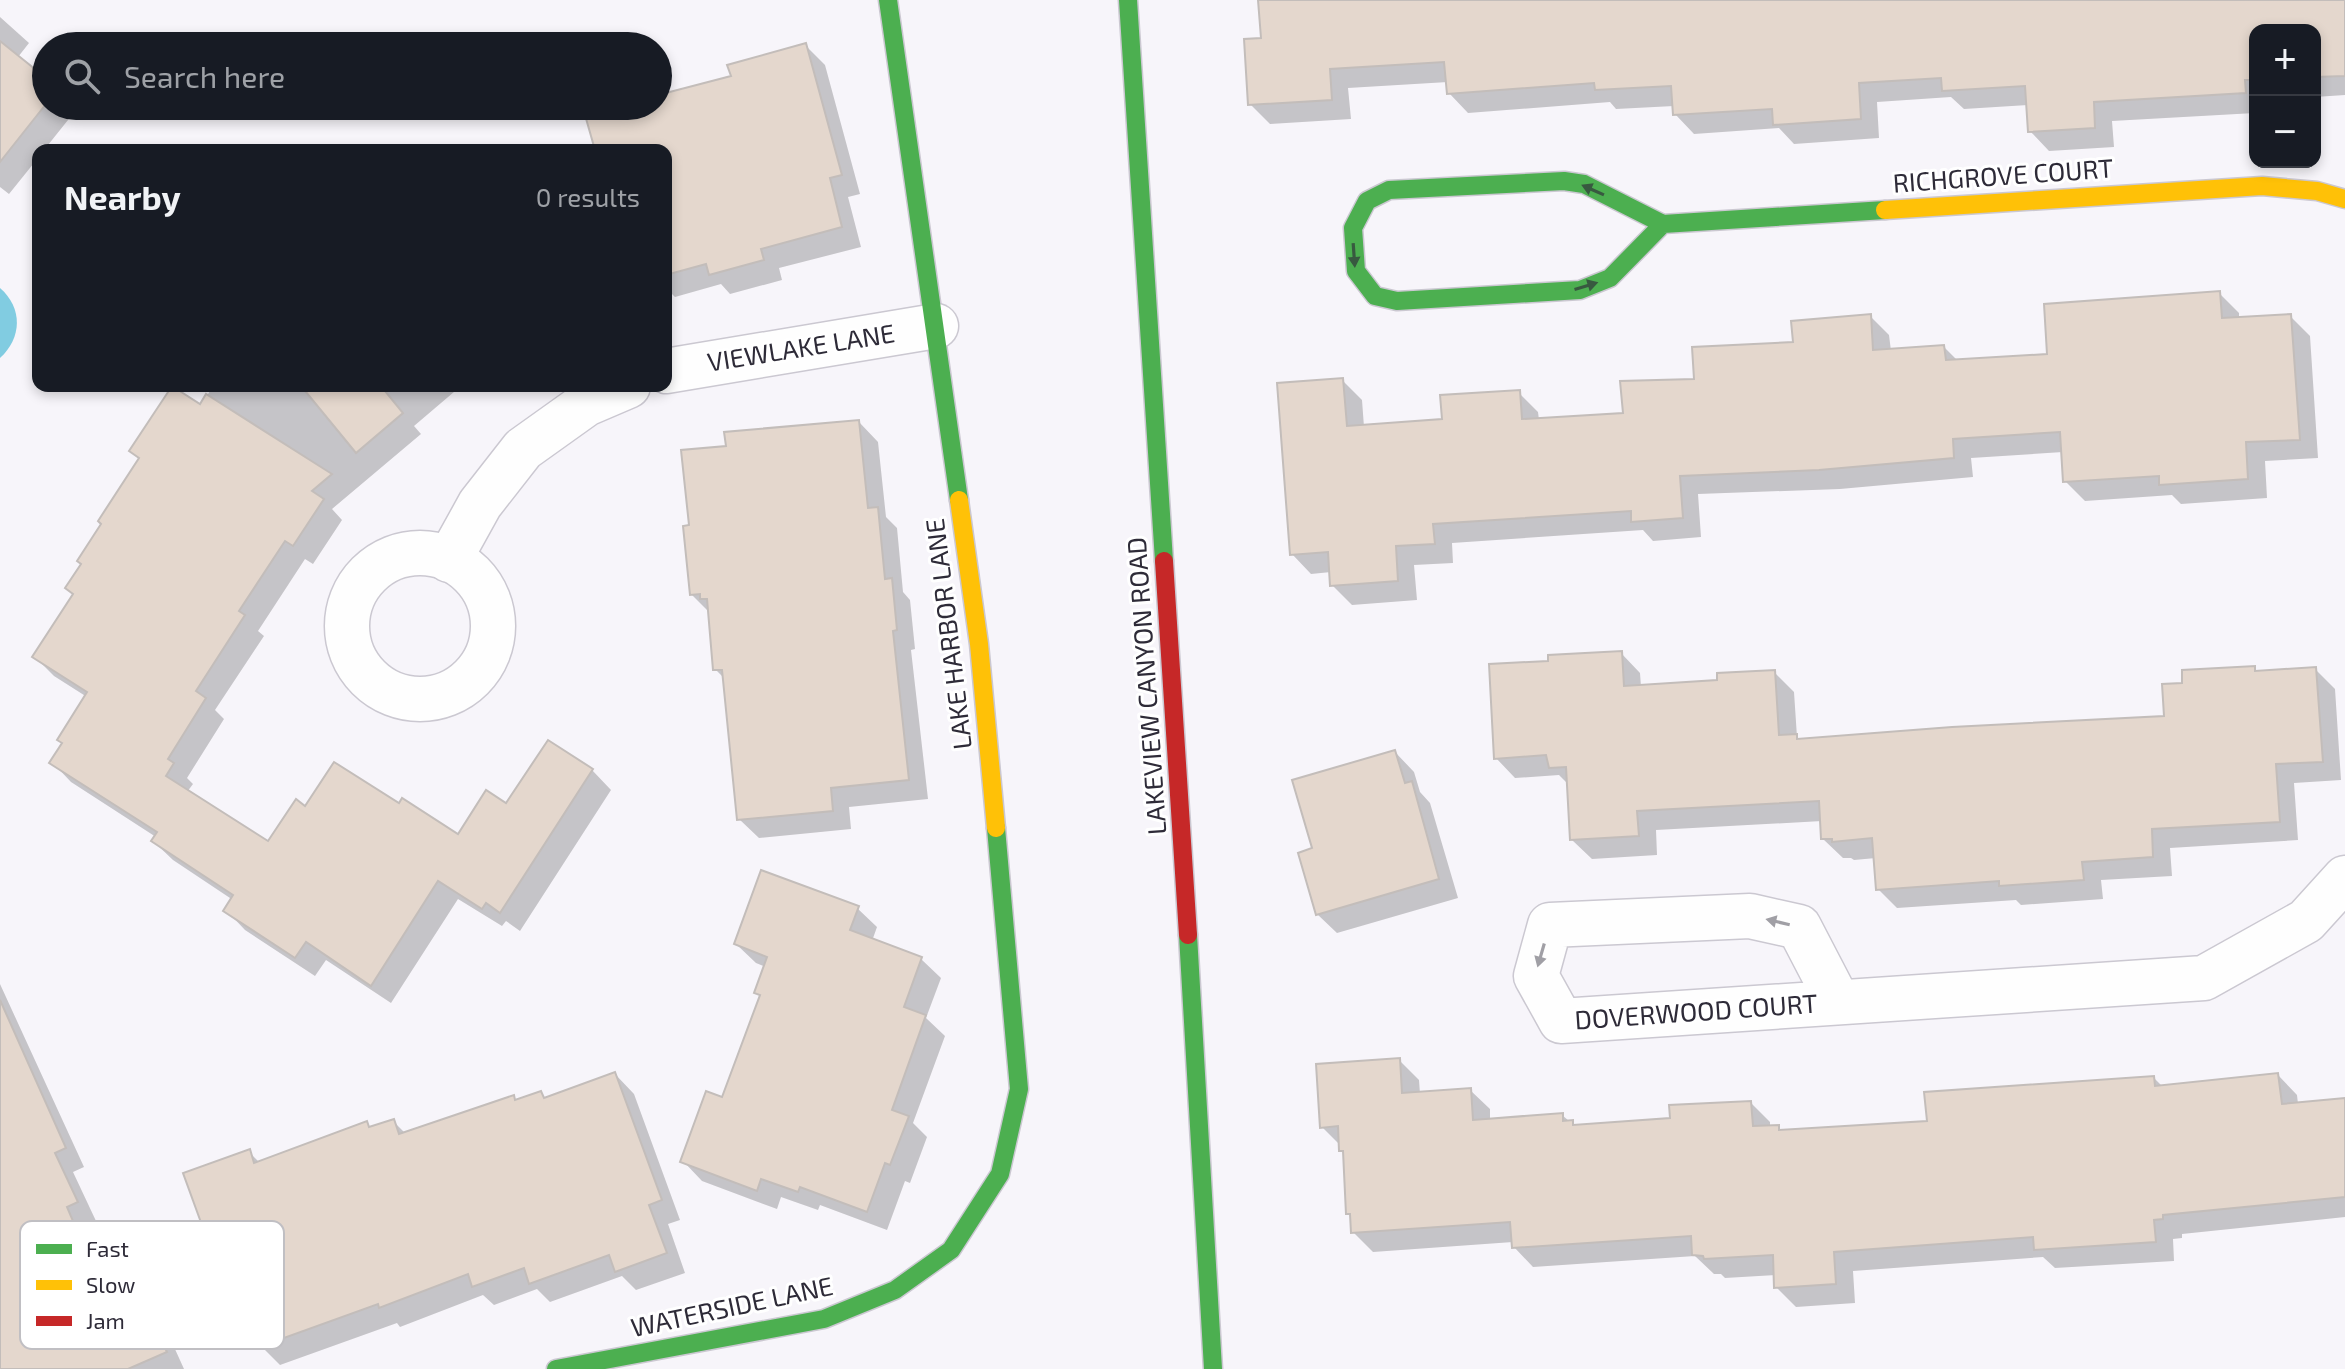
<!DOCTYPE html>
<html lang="en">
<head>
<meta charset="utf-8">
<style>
	body { margin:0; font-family:"Exo 2",sans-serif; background:#242831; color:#f1f3f6 }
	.controls { position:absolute; right:24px; top:24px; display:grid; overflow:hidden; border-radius:16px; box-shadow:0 4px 12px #0003 }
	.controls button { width:72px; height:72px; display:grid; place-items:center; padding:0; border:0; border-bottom:2px solid #363941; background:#171b24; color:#f1f3f6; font:40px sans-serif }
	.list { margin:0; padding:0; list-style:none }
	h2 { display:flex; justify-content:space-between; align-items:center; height:104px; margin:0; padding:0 32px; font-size:34px }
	h2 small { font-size:26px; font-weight:400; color:#9ea1a6 }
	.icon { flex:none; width:44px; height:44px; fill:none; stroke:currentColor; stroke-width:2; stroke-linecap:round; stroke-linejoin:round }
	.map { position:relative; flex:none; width:2345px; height:1369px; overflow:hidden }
	.search { position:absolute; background:#171b24; box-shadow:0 4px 12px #0003; left:32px; top:32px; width:640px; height:88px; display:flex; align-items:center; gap:20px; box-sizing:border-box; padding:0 28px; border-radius:44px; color:#9ea1a6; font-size:30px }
	.panel { position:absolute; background:#171b24; box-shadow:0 4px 12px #0003; left:32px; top:144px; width:640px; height:248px; border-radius:16px }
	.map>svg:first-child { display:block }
	.water { fill:#81cce1 }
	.shadow { fill:#0003 }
	.building { fill:#e4d7cd; stroke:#c3bdba; stroke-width:2 }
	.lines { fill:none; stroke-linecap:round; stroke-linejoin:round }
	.street-casing { stroke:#cbc8d1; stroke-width:47 }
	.fast-casing { stroke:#cbc8d1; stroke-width:21 }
	.slow-casing { stroke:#cbc8d1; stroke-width:21 }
	.jam-casing { stroke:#cbc8d1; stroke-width:21 }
	.street { stroke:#fefefe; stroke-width:44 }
	.fast { stroke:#4caf50; stroke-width:18 }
	.slow { stroke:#ffc107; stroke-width:18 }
	.jam { stroke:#c62828; stroke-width:18 }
	.oneway { fill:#385940 }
	.oneway2 { fill:#a09fa5 }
	.labels { text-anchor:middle; stroke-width:6; stroke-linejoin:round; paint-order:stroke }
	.street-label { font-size:26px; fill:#2e2b38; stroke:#fff }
	.key { fill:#fff; stroke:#c0bfc3; stroke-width:2 }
	.key-label { font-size:22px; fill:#2e2b38 }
</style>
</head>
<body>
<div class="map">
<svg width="2345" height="1369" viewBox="0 0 2345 1369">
	<rect width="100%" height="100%" fill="#f7f5fa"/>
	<path class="water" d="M0,288c23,20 22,50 0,70z"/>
	<g class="shadow">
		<path d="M1260,0h1085v95l-30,2v-67h-60v83l-143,8 2,26 -65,4 -19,-20 -2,-26 -64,4 -13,-12 -74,5 2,36 -85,6 -15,-16 -85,6 -19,-20 -1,-8 -58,3 -6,-7 -142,11 -19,-20 -1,-11 -100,6 3,31 -81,5 -20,-20 13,-65z"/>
		<path d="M0,17l29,26 -11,14 28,25v24h18l8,9 -28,35h-6v8l-29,36 -9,-7z"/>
		<path d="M806,46l19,19 35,129 -12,3 13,50 -82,21 3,12 -52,14 -9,-10 -46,13 -9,-9v-138h-69l29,-44h32v-8l75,-20z"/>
		<path d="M2219,293l20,20v6l51,-3 20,20 8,122 -53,3 2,37 -86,6 -9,-9 -87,6 -20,-20 -2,-29 -92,6 2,19 -133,12 -142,5 3,43 -48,4 -10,-11 -191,13 1,20 -39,2 3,35 -65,5 -20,-20 -1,-13 -20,2 -19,-20 50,-174 20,20 2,27 80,-6 75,-28 19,19 1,8 86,-6 71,-34 174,-64 19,19 2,16 53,-4 14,14 91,-5z"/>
		<path d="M213,386h248l-47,40 7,8 -89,75 10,11 -29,44 -8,-5 -47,72 6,5 -49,74 9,9 -37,59 6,6 -6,8 82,52 37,-35 93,-3 59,30 49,-30 85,-36 19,20 -91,141 -14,-10 -4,5 -44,-27 -67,104 -65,-43 -11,16 -70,-46 -19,-20 7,-10 -60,-40 -20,-19 3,-4 -85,-55 -19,-20 35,-65 -33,-21 -19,-19 39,-62 66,-135 -8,-9 68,-44z"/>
		<path d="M859,422l19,20 8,75 11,11 6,64 7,8 5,49 -4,1 17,149 -79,8 2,22 -92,9 -20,-19 -14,-140 -10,-10 -5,-56 -18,-18 -1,-68 37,-80z"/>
		<path d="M1621,653l19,20 1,14 78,-5 55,-10 20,20 3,45 3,4 366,-23 19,-34 69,-16 4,5 57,-4 20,20 6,91 -47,3 4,57 -128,8 2,28 -71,4 2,19 -82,6 -5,-5 -119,8 -19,-19 -2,-31 -22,2 -3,-2h-8l-20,-19 -1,-18 -166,9 1,25 -65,4 -20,-19 -3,-55 -10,-10 -44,3 -19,-20 55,-95z"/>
		<path d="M1395,752l19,20 6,20 10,11 28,95 -121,35 -20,-19 -2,-64z"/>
		<path d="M857,908l20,19 -5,14 49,18 20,19 -15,40 19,18 -32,87 14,14 -17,46 -5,-2 -18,49 -67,-25 -2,5 -37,-13 -4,12 -75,-28 -19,-20 40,-61 38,-103 -4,-5 9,-25 -10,-4 -20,-19z"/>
		<path d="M0,984l84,183 -11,5 23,49 -11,6 26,60 92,-42 3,-16 43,-77 11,11 106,-39 5,5 22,-8 13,13 107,-37 5,5 23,-9 5,6 69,-25 19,20 46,126 -12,4 17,49 -49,17 -14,-14 -72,26 -13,-13 -43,16 -11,-10 -83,32 -3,-4 -117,42 -19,-19 -18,-48 -78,29 19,42h-184z"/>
		<path d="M1399,1060l20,20 1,14 50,-4 20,19v11l72,-5 14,12 96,-7 79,-17 19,19v5h8l5,5 146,-9 225,-45 9,9 115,-12 19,20 1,9 47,-4v117l-163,17v4l-9,1 1,22 -119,7 -12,-11 -190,14 2,32 -59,4 -20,-20v-12l-51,3 -4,-4h-7l-19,-18 -162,11 -19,-20 -1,-5 -140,10 -20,-20 -1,-15 -4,-4 -3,-59 -4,-8 -19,-19z"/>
	</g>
	<g class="building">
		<path d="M1258,0h1087v76l-30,1v-47h-60v50h-10l1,13 -152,9 1,26 -67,4 -3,-46 -83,5 -1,-13 -82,5 2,36 -88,6 -1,-16 -99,6 -2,-29 -76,4 -1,-7 -147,11 -3,-32 -114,7 2,31 -84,5 -4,-66 17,-1z"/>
		<path d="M0,41l46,37v26l-46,58z"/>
		<path d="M806,43l36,132 -12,3 12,49 -81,22 3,11 -55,15 -3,-11 -40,11v-125h-71l-10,-35 33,-9h40v-11l73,-19 -4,-11z"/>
		<path d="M2220,291l2,27 69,-4 9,126 -54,2 2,37 -89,6v-9l-96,6 -3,-50 -107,7 1,19 -135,12 -139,6 3,42 -52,4v-11l-198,13 2,20 -39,2 2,35 -68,5 -2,-34 -38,3 -13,-172 66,-5 4,48 95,-7 -2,-24 80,-5 2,29 101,-6 -3,-32 74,-2 -2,-32 101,-5 -2,-21 80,-7 2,36 71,-5 2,15 101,-6 -3,-50z"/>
		<path d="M172,386l28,18 6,-10 126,80 -20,17 12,8 -31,47 -8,-5 -46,70 6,4 -49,76 10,7 -38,61 6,4 -8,13 102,65 28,-42 9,7 29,-44 65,41 3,-5 56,36 28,-44 20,13 42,-63 45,29 -93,144 -14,-10 -4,6 -44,-28 -67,105 -65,-44 -11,16 -72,-47 10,-16 -82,-54 6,-9 -108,-69 13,-20 -5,-3 30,-48 -55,-35 41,-63 -8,-6 16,-24 -4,-3 24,-37 -3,-3 41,-63 -10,-7z"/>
		<path d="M301,386h80l22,27 -47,40z"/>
		<path d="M859,420l9,88 10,-1 7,72 7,-1 5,52 -4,1 16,149 -78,8 2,23 -96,9 -15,-150h-9l-6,-71h-7v-5l-10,1 -7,-69 6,-1 -8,-75 45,-4 -2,-14z"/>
		<path d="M1622,651l2,35 93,-6v-7l58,-3 4,65 18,-1v5l155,-12 212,-11 -2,-32 20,-1v-13l73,-4v5l61,-4 7,95 -47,2 4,58 -128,7 1,28 -71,5 2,18 -85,6v-5l-123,9 -4,-52 -40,4v-3h-11l-2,-38 -182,10 2,25 -69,4 -4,-73 -17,1 -3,-13 -52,4 -5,-95 59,-3v-6z"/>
		<path d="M1395,750l10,33 7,-2 27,98 -123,36 -18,-62 14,-5 -20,-68z"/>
		<path d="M761,870l98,36 -9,24 72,27 -18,50 22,8 -34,95 17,6 -19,49 -5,-2 -18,49 -67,-25 -2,5 -37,-13 -4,12 -77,-29 26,-71 16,6 38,-102 -6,-2 13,-36 -33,-13z"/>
		<path d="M0,1000l66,148 -11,5 23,49 -11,5 35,82 99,-45 -5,-14 7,-2 -20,-55 67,-24 4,14 113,-42 2,6 25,-8 5,15 115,-39 1,5 26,-9 3,7 71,-26 47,128 -13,5 18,48 -52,19 -6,-17 -80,29 -5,-16 -52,19 -4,-13 -89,34 -1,-4 -119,43 -26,-71 -86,32 20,44 -39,17h-128z"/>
		<path d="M1400,1058l2,35 69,-5 2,32 90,-7v8l10,-1v5l97,-7 -1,-13 82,-4 2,25 26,-1v5l148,-9 -3,-29 230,-16 1,10 123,-13 4,31 63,-6v99l-182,18v4l-9,1 2,22 -122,8 -1,-13 -199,15 2,32 -62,4 -1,-33 -69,4 -1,-3 -11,-1 -1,-19 -179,12 -2,-26 -159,11 -1,-19h-4l-3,-63h-4l-1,-25 -18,2 -4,-64z"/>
	</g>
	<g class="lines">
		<defs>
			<g id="street">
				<path d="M666,371l270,-45"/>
				<circle cx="420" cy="626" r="73"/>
				<path d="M449,560l31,-56 43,-55 63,-45 42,-18"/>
				<path d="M1838,1002l-39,-75 -49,-11 -200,9 -14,51 25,45 643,-43 102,-57 39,-43"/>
			</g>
			<g id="fast">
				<path d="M888,0l71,500"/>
				<path d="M1128,0l36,561"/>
				<path d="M1663,224l-53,54 -30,12 -183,11 -22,-5 -19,-25 -3,-43 14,-27 22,-11 175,-9 20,3 79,40 222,-14"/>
				<path d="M1188,935l25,434"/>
				<path d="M556,1369l268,-50 71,-29 56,-40 49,-76 19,-85 -23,-261"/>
			</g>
			<g id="slow">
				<path d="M1885,210l377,-24 55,5 28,8"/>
				<path d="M959,500l20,144 17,184"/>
			</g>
			<path id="jam" d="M1164,561l24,374"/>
		</defs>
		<use href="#street" class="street-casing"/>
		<use href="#fast" class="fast-casing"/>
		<use href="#slow" class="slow-casing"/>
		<use href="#jam" class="jam-casing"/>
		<use href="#street" class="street"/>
		<use href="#fast" class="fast"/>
		<use href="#slow" class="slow"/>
		<use href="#jam" class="jam"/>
	</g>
	<defs><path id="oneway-solid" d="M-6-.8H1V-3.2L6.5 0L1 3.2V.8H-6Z" transform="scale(2)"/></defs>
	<g class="oneway">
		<use href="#oneway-solid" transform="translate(1593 190) rotate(-156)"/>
		<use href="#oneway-solid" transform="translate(1354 255) rotate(86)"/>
		<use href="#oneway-solid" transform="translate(1586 286) rotate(-17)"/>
	</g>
	<g class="oneway2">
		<use href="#oneway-solid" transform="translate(1778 922) rotate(-167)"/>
		<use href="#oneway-solid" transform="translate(1541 955) rotate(106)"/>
	</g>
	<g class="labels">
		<g class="street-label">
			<text transform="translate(2003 176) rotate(-4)" y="9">RICHGROVE COURT</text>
			<text transform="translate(801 348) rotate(-9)" y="9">VIEWLAKE LANE</text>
			<text transform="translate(949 634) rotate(-97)" y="9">LAKE HARBOR LANE</text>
			<text transform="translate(1147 686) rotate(-94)" y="9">LAKEVIEW CANYON ROAD</text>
			<text transform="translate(1696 1012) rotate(-4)" y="9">DOVERWOOD COURT</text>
			<text transform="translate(732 1307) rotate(-12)" y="9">WATERSIDE LANE</text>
		</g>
	</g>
	<rect x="20" y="1221" width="264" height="128" rx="12" class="key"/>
	<rect x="36" y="1244" width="36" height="10" fill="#4caf50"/>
	<rect x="36" y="1280" width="36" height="10" fill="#ffc107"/>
	<rect x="36" y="1316" width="36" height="10" fill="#c62828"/>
	<g class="key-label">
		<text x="86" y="1257">Fast</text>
		<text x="86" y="1293">Slow</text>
		<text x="86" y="1329">Jam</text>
	</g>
</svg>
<div class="controls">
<button>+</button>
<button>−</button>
</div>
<div class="search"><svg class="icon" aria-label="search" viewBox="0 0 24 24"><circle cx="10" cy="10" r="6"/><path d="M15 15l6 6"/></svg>Search here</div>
<section class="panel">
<h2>Nearby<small>0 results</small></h2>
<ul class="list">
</ul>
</section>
</div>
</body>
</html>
